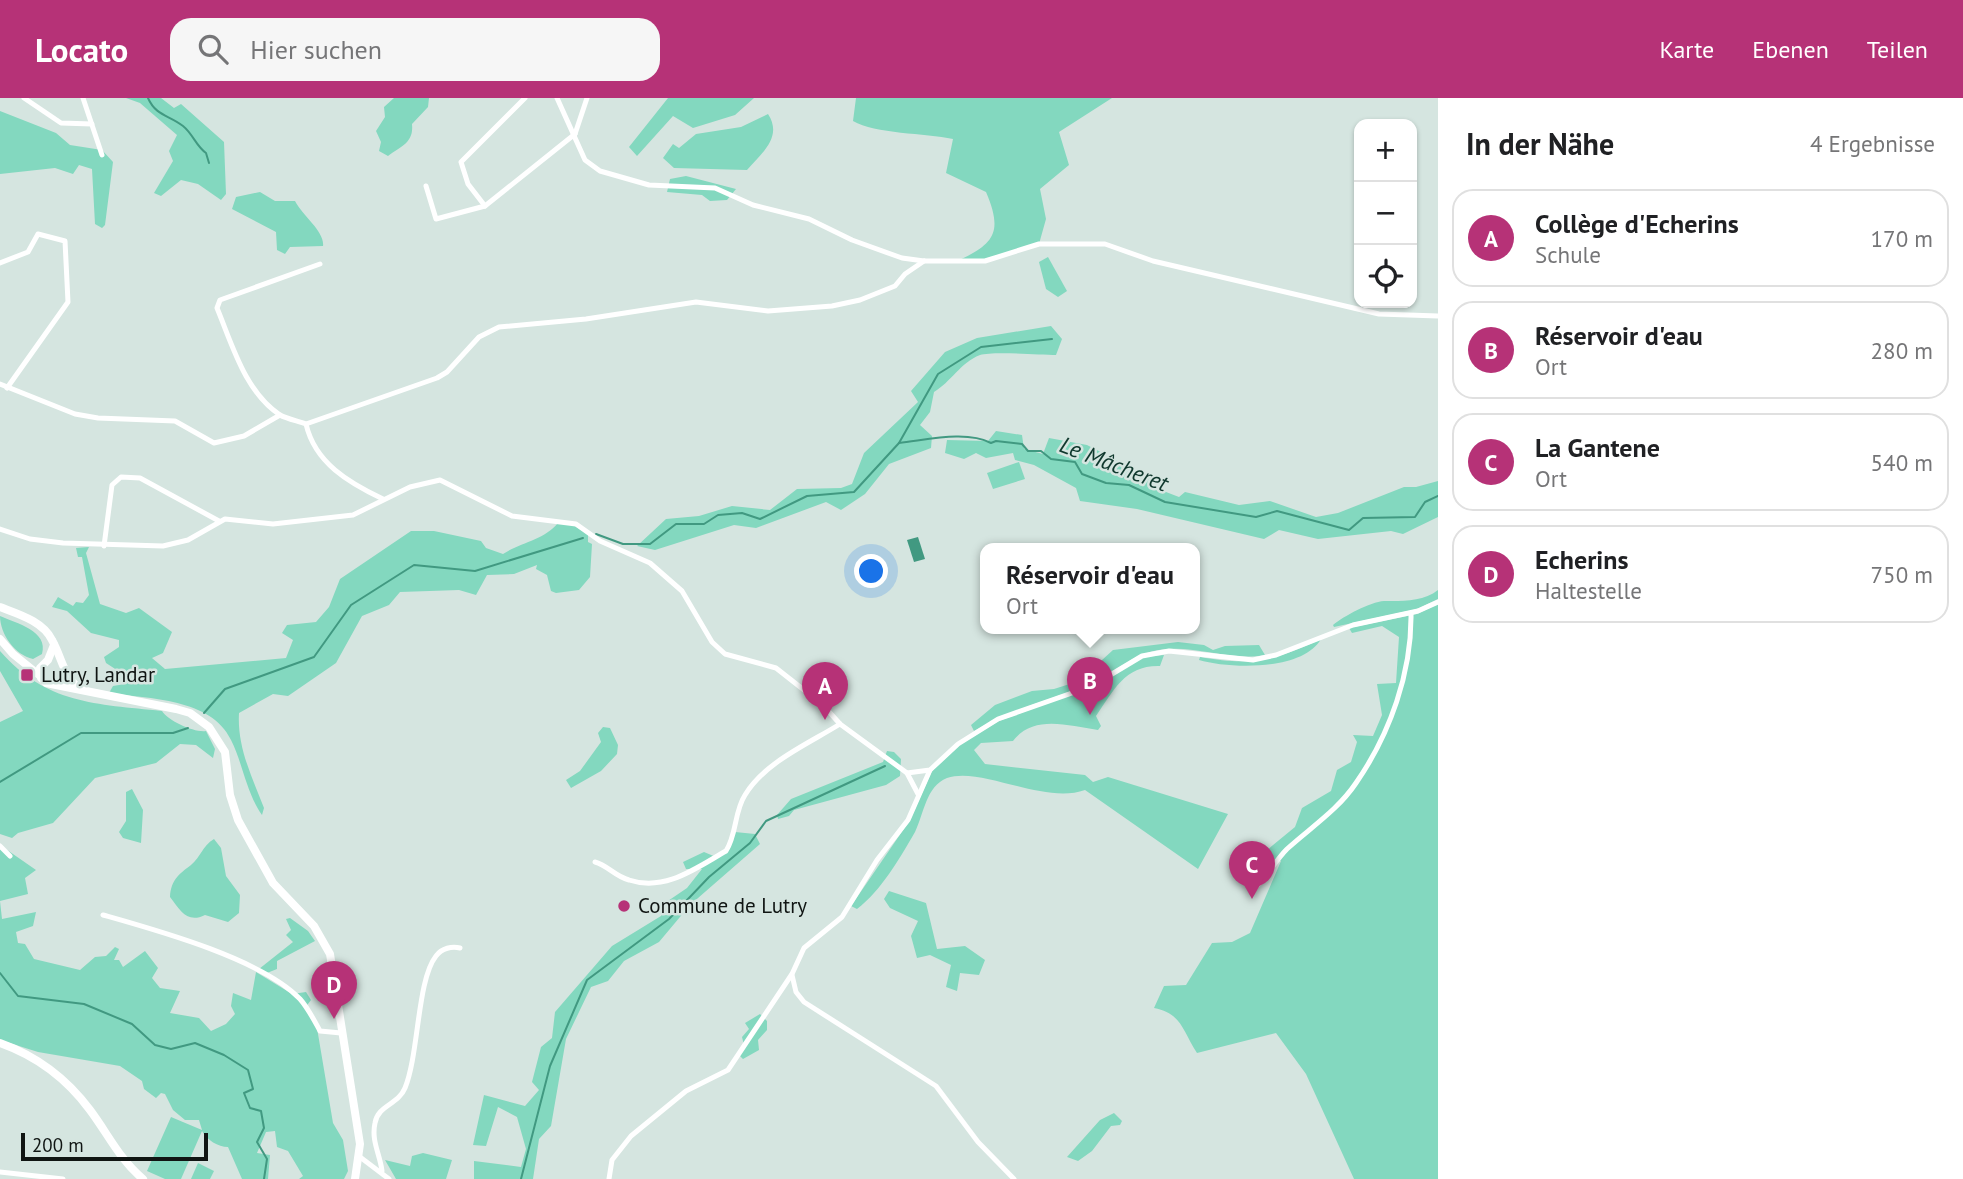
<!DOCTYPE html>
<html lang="de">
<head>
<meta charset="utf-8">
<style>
	body { margin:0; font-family:"PT Sans",sans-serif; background:#f6f6f6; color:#202124 }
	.controls { position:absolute; right:21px; top:21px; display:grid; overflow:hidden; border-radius:14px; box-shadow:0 2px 5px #0004 }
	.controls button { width:63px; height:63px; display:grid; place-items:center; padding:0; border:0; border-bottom:2px solid #e0e0e0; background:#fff; color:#202124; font:35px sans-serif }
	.scale { position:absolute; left:21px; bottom:18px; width:187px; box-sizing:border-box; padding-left:7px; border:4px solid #101513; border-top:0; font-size:19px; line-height:24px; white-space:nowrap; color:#101513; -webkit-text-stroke:5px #d5e5e0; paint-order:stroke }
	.you { position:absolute; left:872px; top:474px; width:24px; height:24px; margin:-18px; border:5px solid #fff; border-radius:50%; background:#1a73e8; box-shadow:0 0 0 10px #1a73e833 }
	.badge { display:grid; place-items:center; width:46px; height:46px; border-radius:50%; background:#b63277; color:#fff; font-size:23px; font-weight:700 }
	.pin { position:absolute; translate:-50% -58px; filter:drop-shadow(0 2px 4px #0008) }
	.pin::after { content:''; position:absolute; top:37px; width:24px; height:21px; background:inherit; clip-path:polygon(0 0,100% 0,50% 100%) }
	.popup { position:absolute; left:980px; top:445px; width:220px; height:91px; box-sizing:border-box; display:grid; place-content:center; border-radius:14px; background:#fff; filter:drop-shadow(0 2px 5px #0005); font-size:23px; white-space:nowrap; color:#757577 }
	.popup b { font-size:26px; color:#202124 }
	.popup::after { content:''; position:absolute; left:50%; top:100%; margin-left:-14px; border:14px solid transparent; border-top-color:#fff }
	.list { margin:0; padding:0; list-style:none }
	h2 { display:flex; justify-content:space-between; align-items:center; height:91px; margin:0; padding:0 28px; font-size:30px }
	h2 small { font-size:23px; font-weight:400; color:#757577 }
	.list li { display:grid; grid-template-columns:46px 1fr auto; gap:21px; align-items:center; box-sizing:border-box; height:98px; margin:0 14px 14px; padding:0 14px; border:2px solid #e0e0e0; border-radius:21px }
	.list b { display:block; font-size:26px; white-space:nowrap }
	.list p { margin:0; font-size:23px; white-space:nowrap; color:#757577 }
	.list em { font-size:23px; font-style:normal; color:#757577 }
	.icon { flex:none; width:38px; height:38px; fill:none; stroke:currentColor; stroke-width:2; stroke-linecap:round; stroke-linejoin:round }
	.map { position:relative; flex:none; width:1438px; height:1081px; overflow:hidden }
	header { display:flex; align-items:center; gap:42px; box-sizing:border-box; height:98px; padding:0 35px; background:#b63277; color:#fff }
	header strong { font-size:33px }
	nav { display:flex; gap:38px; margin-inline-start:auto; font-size:24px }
	.search { width:490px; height:63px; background:#f6f6f6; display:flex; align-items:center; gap:18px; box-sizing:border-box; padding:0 24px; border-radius:21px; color:#757577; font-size:26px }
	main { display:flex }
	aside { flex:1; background:#fff }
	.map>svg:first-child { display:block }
	.green { fill:#83d8bf }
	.water { fill:#419981 }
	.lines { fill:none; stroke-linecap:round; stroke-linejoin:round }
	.stream { stroke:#419981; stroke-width:2 }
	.street { stroke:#fff; stroke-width:5 }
	.secondary { stroke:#fff; stroke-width:8 }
	.poi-dot { fill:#b63277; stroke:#d5e5e0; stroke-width:2.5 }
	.labels { text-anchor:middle; stroke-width:5; stroke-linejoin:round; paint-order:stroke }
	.poi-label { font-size:21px; fill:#101513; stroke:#d5e5e0; text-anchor:start }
	.water-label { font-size:23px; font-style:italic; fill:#0f382d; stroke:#d5e5e0 }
</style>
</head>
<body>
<header>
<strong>Locato</strong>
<div class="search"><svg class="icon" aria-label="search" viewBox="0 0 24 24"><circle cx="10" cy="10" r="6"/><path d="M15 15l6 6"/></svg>Hier suchen</div>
<nav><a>Karte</a><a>Ebenen</a><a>Teilen</a></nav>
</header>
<main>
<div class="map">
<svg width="1438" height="1081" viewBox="0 0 1438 1081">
	<rect width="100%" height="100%" fill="#d5e5e0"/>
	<g class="green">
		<path d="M126,0h35l13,10 7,-4 43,38 2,52 -5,6 -23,-16 -17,-4 -20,16 -7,-3 19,-32 -4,-10 8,-16 -37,-32z"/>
		<path d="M394,0h35l-1,9 -16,17c2,19 -11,22 -24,32l-9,-5 2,-9 -5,-11 9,-14 -1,-10z"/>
		<path d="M668,0h86l-19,17 -42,13 -20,-12 -36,40 -8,-9z"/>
		<path d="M856,0h256l-53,34 10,33 -29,24 6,30 -7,25 -54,17h-28c38,-17 46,-29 29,-69l-40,-19 7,-34c-28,-6 -78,-5 -100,-18z"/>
		<path d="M0,13l56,22 14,12 32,5 11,12 -8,63 -3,3 -7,-4 -3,-55 -13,-4 -6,9 -18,-6 -55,6z"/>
		<path d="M768,16c15,23 -6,39 -21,56l-73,-2 -11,-10 10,-14 6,4 17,-14 45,-7z"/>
		<path d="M686,78l50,13 -9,11 -17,1 -8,-6 -35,-3 3,-13z"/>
		<path d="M260,94l15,9h20c8,15 30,31 28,45l-33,1 -5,7 -8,-4 -1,-18 -44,-23 4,-12z"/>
		<path d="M1048,159l19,34 -9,6 -12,-8 -7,-27z"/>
		<path d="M1051,228l11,13 -6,16c-16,0 -63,-4 -76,0 -20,8 -29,27 -46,37l-4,20 -10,13 12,11 -1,12 -42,16 -24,30 -24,16 -15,-8 -70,26 -22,-3 -79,25 -18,-4 29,-27 33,-3 33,-10 38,4 27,-21 44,-1 11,-4 12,-31 54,-51 -7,-11 34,-39 32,-14z"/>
		<path d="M996,333l26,4 2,14 19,5 6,-16 38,7 68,35 -2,7 26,10 6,-5 54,13 31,-4 46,16 22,-4 66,-26h12l22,-6v36l-35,17 -12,-3 -73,8 -39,-9 -15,9 -127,-30 -57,-8 -4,-13 -42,-23 -19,-5 -2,-7 -27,5 -10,-5 -12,6 -19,-6 2,-13 41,1z"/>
		<path d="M1019,364l6,17 -32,10 -6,-16z"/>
		<path d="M558,425l15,2 15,9v8l4,2 -2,33 -11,13 -23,3 -5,-2 -4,-16 -11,-6 1,-4 -23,9 -27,1 -11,20 -17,-5 -59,2 -11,13 -27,11 -26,47 -48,33 -15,-2 -34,19c-2,34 13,64 25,95l-2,7c-16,-23 -19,-51 -31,-75 -20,-42 -82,-41 -122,-47l4,-7 12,-2 1,-8 -20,-13 -2,-6 15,-10v-7l-28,-7 -24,-22 -15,-4 6,-10 15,9 3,-4 7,1 6,-8 -7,-38h-4l-2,-9 13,-1 -3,6 14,51 26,9 13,-5 33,24 -9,21 -11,5 13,11 121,-11 7,-18 -11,-7 5,-8 29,-3 13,-15 11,-28 71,-48h23l47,10 5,7 17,6c19,-12 41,-14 55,-31z"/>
		<path d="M1438,492v9l-21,10 -83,18 -1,-2c11,-9 37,-23 51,-24 18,0 39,1 54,-11z"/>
		<path d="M1438,506v575h-84l-48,-105 -30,-41 -79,20c-14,-21 -15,-40 -43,-45l10,-22 22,-1 26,-42 20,-1 18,-9 31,-72 -9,-2 -2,9 -14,15 -18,-4 1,-6 56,-46 7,-19 29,-17 6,-21 14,-8 6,-20 -4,-7 20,1 9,-21 -5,-31 19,-1 3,-46 -17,-11 -30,7 -3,-5 68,-14z"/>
		<path d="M0,518c16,7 49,15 42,38l-9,5c-18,-4 -33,-25 -33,-43z"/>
		<path d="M1321,541c-18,32 -91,30 -122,21l1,-3c51,9 75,4 121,-18z"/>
		<path d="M1178,544l26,3 9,5 12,-4 34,-1 6,10c-34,6 -64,-8 -97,-6 -34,2 -49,22 -78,35 -39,16 -79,25 -116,47l-3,-6 24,-20 37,-14 22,-2 25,-8 34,-31z"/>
		<path d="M0,553c46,53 96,53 162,60 6,10 33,22 44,20l9,18 -2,9 -17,-13 -16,-1 -24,19 -61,15 -42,45 -35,10 -6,5 -12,-4v-112l23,-11 -23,-40z"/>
		<path d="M1164,557l-4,11c-35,-1 -46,24 -64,50l5,10 -3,4c-30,-4 -64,-16 -85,11l-32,2 -7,7 11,14 100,11 8,7 15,-5 120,37 -30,55 -113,-79c-41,15 -104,-24 -138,-12 -21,8 -23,36 -32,54 -15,26 -34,59 -58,77l-6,-3 59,-86 22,-49 26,-25 41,-25 93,-34 50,-30z"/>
		<path d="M603,629l7,1 8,17 -1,9 -16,17 -30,17 -5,-8 14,-9 21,-29 -3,-9z"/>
		<path d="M887,653l7,1 7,7 -1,17 -14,9 -92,25 -5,6 -11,3 -1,-4 14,-16 92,-37z"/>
		<path d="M132,691l11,21 -2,33 -18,-5 -4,-6 7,-11v-29z"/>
		<path d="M735,734l20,2 5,10 -70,61 -31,37 -35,19 -16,20 -17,6 -25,52 -15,87 -12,13 -6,40h-59v-18l47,6 5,-18 -9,-32 -19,-10 -12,39 -13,-1 11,-50 41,11 14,-16 -7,-8 9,-35 11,-9 3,-26 57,-66 49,-30 1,-11 25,-17 15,-19h-16l-3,-7 21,-10 12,5 13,-7z"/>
		<path d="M214,741l7,9 5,28 14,19 -1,18 -11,9 -23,-7c-18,9 -25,-5 -35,-18 1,-17 9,-23 21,-32 10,-8 11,-19 23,-26z"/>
		<path d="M0,747l36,25 -11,8 3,16 -28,7z"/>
		<path d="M889,793l37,12 11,46 28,-3 20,14 -6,15 -19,-2 -3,18 -11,-4 5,-22 -21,-10 -13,3 -6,-22 7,-15 -28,-13 -6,-9z"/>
		<path d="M0,803l2,18 34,-7 -3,14 -17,6 2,11 7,1 9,15 46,11 15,-13 11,-1 9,-9 4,2 -5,11h5l4,7 22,-16 13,17 -6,10 8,10 20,3 -10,22 29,5 12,13 15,-7 9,-10 -4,-8 2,-13 18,7 5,-28 36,22 14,-2 5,8 -6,8 12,20 16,95 10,17 5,31 -4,8h-45l4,-3 -15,-25 -11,-4 -2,-16 -9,1 -9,21 13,2 -2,24h-26l-14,-32c-10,0 -21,-7 -26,-16l-21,48h-16l-18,-8 24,-54 31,13 -3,-10h-14l-12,-10 -8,-16 -4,-1 -5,5 -12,-9 -2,-8 -22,-15 -82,-14 -38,-12z"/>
		<path d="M290,820l18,13 7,10 -38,20v8l-10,4 -8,-4 34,-27 -7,-7 5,-5 -5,-11z"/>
		<path d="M760,916l7,7v9l-9,10 1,10 -16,9 -5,-5 6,-9 -2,-8 7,-8 -4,-6z"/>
		<path d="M1114,1015l8,8 -2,4 -9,1 -19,25 -14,10 -11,-4 33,-37z"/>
		<path d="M423,1055l29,7 -6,19h-50l-11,-19 25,6 2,-10z"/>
		<path d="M198,1065l16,8 -4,8h-19z"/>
	</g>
	<path class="water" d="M918,439l7,22 -11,3 -7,-22z"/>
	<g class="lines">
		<g class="stream">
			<path d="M148,0c8,18 21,17 35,28 10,8 13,20 23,27l3,10"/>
			<path d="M899,345l39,-69 43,-27 71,-8"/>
			<path d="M596,436l27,10h27l26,-20h28l14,-9 24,-2 18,6 47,-23 47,-4 45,-49c28,-3 67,-13 92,0l5,-2 26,3 6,7h13l10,8 24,3 7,12 24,9 23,2 36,17 91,15 21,-6 72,19 14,-12 52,-1 10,-15 13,-6"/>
			<path d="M204,615l21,-24 89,-32 37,-52 63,-40 61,6 108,-33"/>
			<path d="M0,684l81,-49h92l15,-5"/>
			<path d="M0,875l18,23 66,8 48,20 23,21 16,4 24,-6 29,12 24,15 5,19 -9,4 6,15 11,3 3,17 -7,14 10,17 -3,20"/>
			<path d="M521,1081l29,-113 37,-86 82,-61 40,-42 41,-34 16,-22 119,-55"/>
		</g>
		<g class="street">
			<path d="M24,0l37,25 31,1"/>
			<path d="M83,0l19,57"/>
			<path d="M557,0l28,62 15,11 49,14 66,3 38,17 56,14 43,21 50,18 22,3h61l54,-17h66l48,17 226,53 59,2"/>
			<path d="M575,36l12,-36"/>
			<path d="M426,88l10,33 49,-13 90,-72"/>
			<path d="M485,108l-17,-22 -7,-22 64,-64"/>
			<path d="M0,165l28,-11 10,-18 27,7 3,61 -61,86"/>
			<path d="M320,166l-100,36 -3,8c15,36 28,84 63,107 7,4 18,6 26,9 9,39 43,59 77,75"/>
			<path d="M0,286l75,30 23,4 77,3 39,22 30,-7 36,-21"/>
			<path d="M306,326l131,-46 10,-6 32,-35 20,-10 87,-8 110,-17 72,9 64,-5 28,-6 35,-14 10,-12 19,-13"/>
			<path d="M0,431l30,10 33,4 100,3 25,-6 37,-21 48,5 80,-9 57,-28 30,-7 72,36 64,8 24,17 50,22 32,28 30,51 13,12 51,14 47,37 17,19 67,49 23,-3 28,-26 40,-25 94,-33 50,-30 27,-5 84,9 23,-5 77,-30 65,-14 20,-9"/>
			<path d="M104,448l8,-61 9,-8 19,1 79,43"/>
			<path d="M907,675l11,21"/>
			<path d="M0,748l10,10"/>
			<path d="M595,764c12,3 21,15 34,18 36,12 67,-12 97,-29 11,-17 8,-39 19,-56 20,-33 63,-51 95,-71"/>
			<path d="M1253,792c14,-12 21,-28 34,-41 23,-21 51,-39 69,-66 34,-49 56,-111 55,-170"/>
			<path d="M103,817c53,15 159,44 197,84 8,9 14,21 20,32l21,2"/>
			<path d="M792,877l4,17 8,10 132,84 42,56 36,37"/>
			<path d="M360,1059l29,22"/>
			<path d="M382,1073c-2,-17 -11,-30 -7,-48 3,-18 23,-18 30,-35 14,-34 12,-108 31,-132 6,-8 16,-10 24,-8"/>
			<path d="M0,1074l63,7"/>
			<path d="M609,1081l3,-19 19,-24 55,-45 42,-21 64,-96 12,-26 38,-31 35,-57 31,-40 22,-50"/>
		</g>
		<g class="secondary">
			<path d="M0,509c18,7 43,14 52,33 10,18 10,32 26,48"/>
			<path d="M0,541l13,15 26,21"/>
			<path d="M54,547l-6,15 -8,8 1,10 5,5 130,26 14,4 19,14 16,25 5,43 8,25 35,63 41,43 16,28 30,190 -5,35"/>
			<path d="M0,945c37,13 67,36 90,67 18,24 30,50 53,69"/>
		</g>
	</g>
	<g class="poi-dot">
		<rect x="20" y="570" width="14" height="14" rx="3.5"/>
		<circle cx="624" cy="808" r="7"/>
	</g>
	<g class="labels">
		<g class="poi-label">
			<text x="41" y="584">Lutry, Landar</text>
			<text x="638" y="815">Commune de Lutry</text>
		</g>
		<g class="water-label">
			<text transform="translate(1114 366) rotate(21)" y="8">Le Mâcheret</text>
		</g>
	</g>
</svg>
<div class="controls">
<button>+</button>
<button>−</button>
<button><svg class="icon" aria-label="locate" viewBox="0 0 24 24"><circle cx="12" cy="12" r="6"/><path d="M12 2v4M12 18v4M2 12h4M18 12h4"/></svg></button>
</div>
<div class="scale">200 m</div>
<div class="you"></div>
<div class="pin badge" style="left:825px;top:622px">A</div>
<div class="pin badge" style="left:1090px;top:617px">B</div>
<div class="popup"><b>Réservoir d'eau</b>Ort</div>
<div class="pin badge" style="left:1252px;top:801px">C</div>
<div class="pin badge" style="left:334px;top:921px">D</div>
</div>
<aside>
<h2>In der Nähe<small>4 Ergebnisse</small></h2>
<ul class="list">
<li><span class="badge">A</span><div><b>Collège d'Echerins</b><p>Schule</p></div><em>170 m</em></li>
<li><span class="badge">B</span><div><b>Réservoir d'eau</b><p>Ort</p></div><em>280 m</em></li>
<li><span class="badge">C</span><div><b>La Gantene</b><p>Ort</p></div><em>540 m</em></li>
<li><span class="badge">D</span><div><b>Echerins</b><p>Haltestelle</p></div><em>750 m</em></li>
</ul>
</aside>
</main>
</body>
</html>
